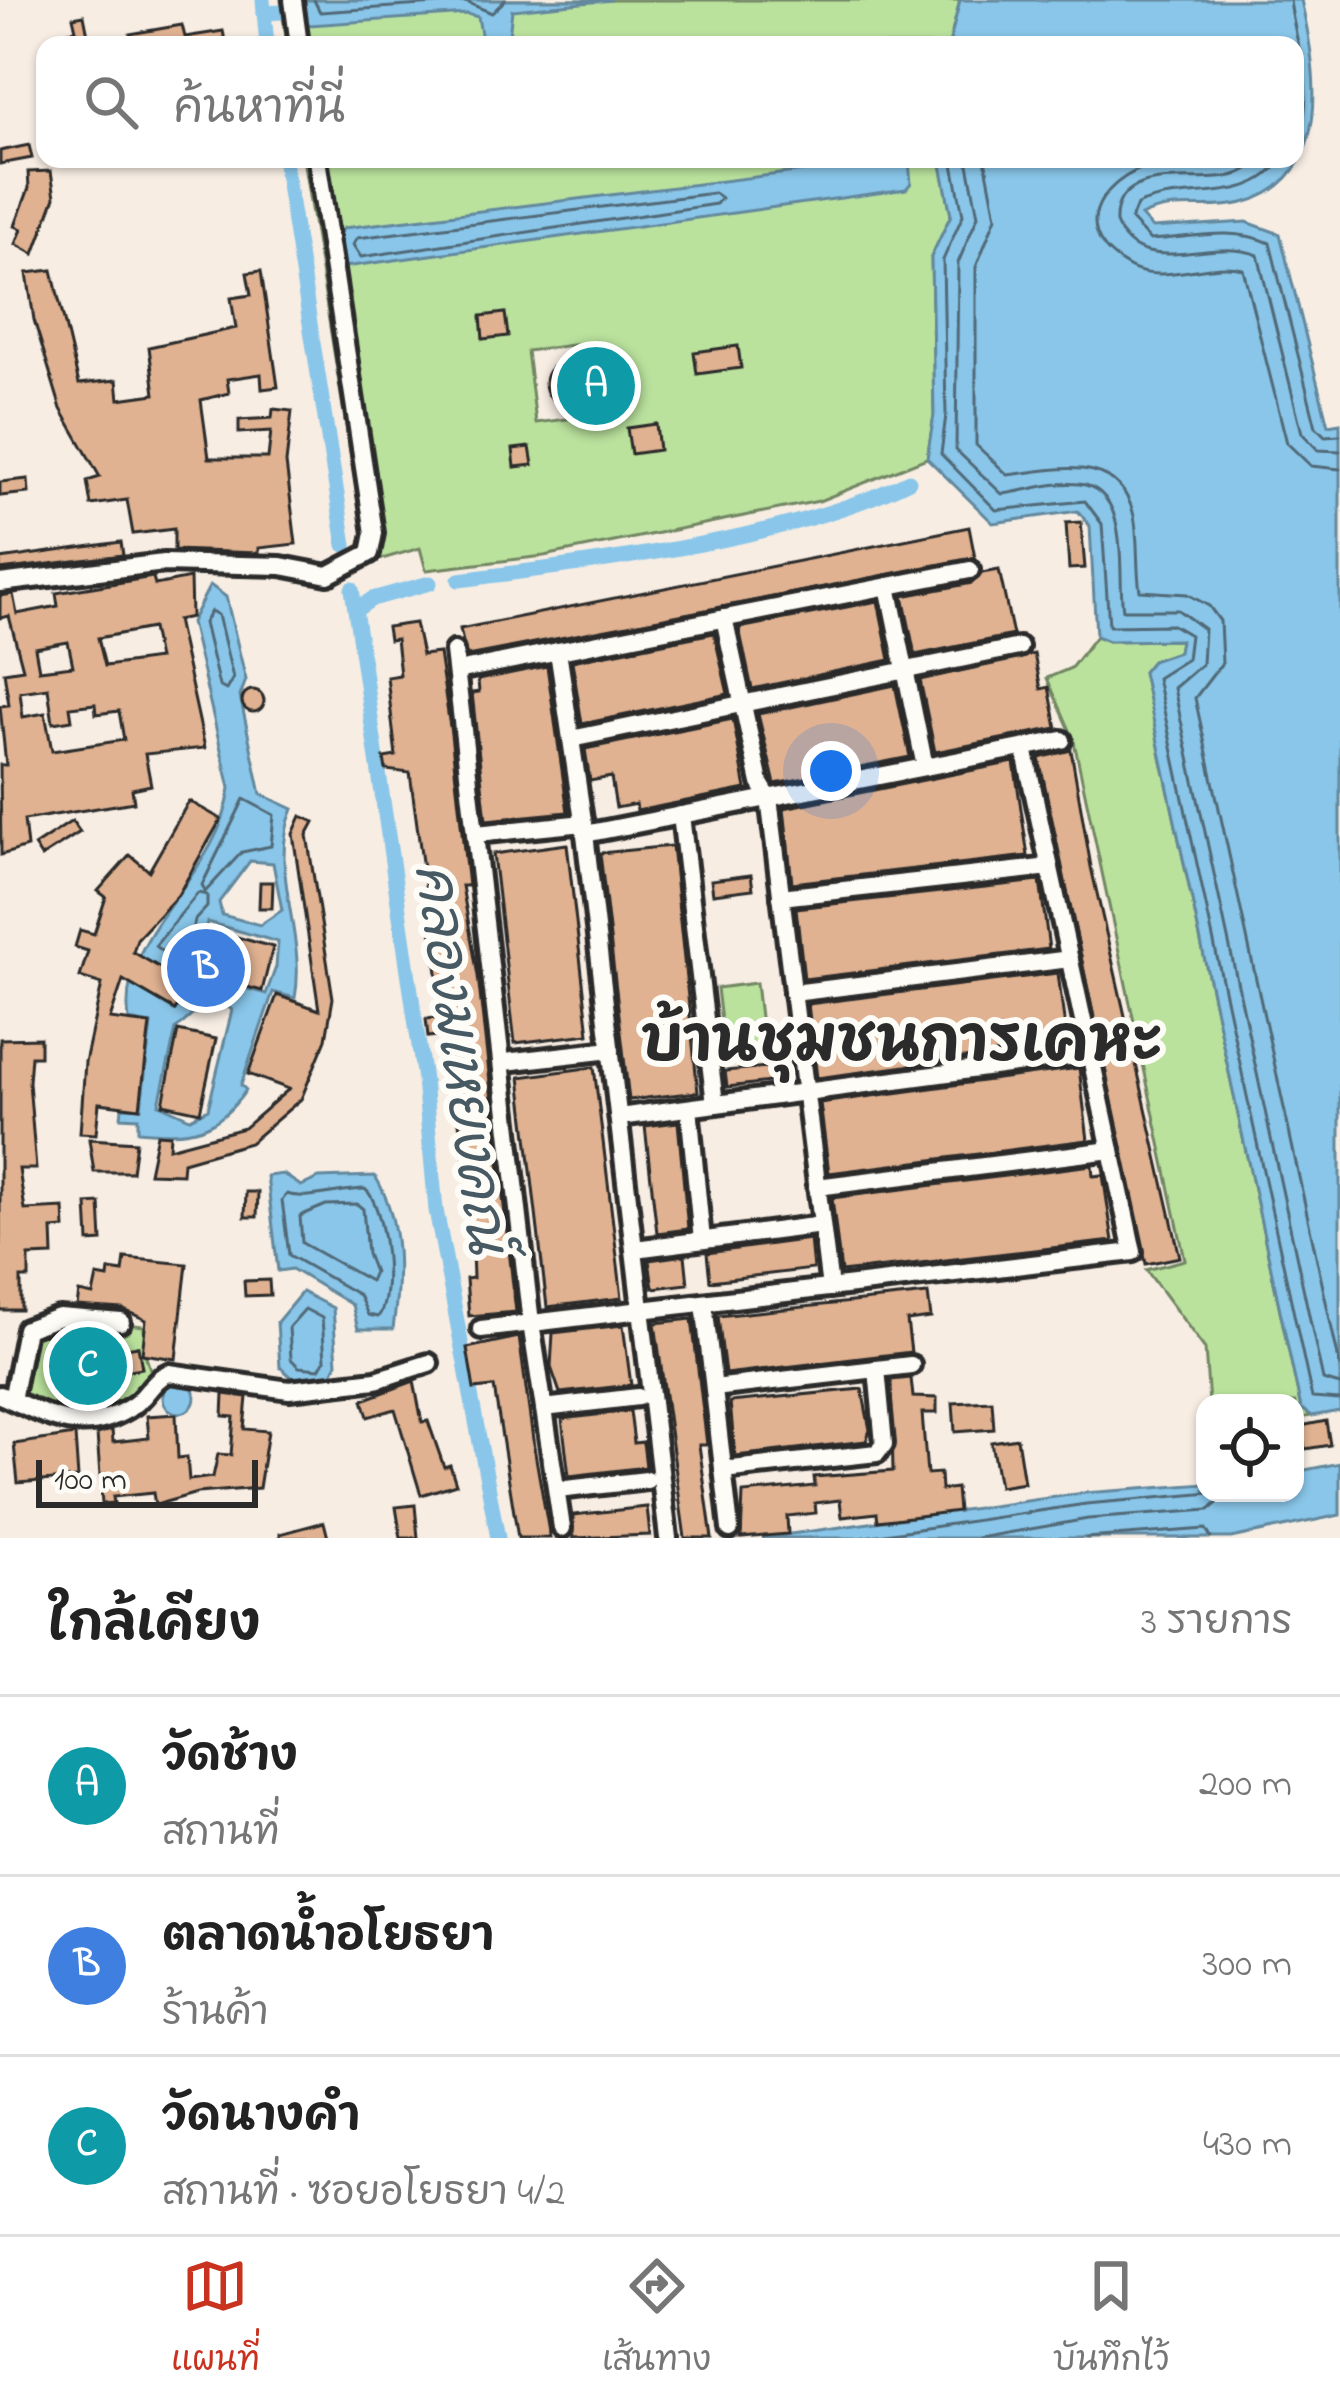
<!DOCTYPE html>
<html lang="th">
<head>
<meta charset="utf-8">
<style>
	body { margin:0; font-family:"Indie Flower","Playpen Sans Thai",sans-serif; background:#f2f2f2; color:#222 }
	.controls { position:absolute; right:36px; bottom:36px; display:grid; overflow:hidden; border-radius:24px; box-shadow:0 3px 9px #0004 }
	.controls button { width:108px; height:108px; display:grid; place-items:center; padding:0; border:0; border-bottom:3px solid #e0e0e0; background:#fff; color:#222; font:60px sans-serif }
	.scale { position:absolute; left:36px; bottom:30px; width:222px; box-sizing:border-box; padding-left:12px; border:6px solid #2b2b2b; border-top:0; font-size:33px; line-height:42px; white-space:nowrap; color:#2b2b2b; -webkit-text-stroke:9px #fdfcf7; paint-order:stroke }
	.you { position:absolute; left:831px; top:771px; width:42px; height:42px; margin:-30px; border:9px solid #fff; border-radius:50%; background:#1a73e8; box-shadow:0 0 0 18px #1a73e833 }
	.badge { display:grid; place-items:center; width:78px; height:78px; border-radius:50%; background:#c8321e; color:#fff; font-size:39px; font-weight:700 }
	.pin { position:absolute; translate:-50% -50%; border:6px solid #fff; box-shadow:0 3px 12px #0006 }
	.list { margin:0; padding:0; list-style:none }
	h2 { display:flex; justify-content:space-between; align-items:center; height:156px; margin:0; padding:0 48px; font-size:51px }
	h2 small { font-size:39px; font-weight:400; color:#767676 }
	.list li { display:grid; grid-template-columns:78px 1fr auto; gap:36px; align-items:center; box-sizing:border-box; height:180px; padding:0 48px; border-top:3px solid #e0e0e0 }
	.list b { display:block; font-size:45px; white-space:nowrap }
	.list p { margin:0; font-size:39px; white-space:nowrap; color:#767676 }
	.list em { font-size:39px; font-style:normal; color:#767676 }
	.icon { flex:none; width:66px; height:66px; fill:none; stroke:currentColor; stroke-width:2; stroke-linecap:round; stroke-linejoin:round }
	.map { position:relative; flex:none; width:1340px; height:1538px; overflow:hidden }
	.search { position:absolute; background:#fff; box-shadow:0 3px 9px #0004; left:36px; right:36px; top:36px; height:132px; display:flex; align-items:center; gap:30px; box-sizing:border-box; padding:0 42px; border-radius:24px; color:#767676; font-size:45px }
	.sheet { height:696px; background:#fff }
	nav { display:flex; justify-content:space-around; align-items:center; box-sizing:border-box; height:168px; border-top:3px solid #e0e0e0; background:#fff; font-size:33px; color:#767676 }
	nav a { display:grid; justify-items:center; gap:6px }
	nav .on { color:#c8321e }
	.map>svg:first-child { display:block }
	.green { fill:#bae29d; stroke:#728664; stroke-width:3; fill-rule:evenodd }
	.water { fill:#89c6e9; stroke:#63889d; stroke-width:3; fill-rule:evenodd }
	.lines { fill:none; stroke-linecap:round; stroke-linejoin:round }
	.shore { stroke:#516977; stroke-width:3 }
	.canal { stroke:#89c6e9; stroke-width:15 }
	.building { fill:#e0b291; stroke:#2b2b2b; stroke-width:3; fill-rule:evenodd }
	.street-casing { stroke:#2b2b2b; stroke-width:26 }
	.street { stroke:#fdfcf7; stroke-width:16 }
	.labels { text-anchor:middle; stroke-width:12; stroke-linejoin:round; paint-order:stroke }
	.water-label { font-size:57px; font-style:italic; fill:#475a64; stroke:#fdfcf7 }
	.quarter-label { font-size:60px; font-weight:bold; fill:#2b2b2b; stroke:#fdfcf7 }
</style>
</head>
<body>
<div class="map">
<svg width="1340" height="1538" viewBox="0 0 1340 1538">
	<rect width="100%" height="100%" fill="#f7ede3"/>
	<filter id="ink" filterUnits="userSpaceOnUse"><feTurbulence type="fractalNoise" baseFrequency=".00833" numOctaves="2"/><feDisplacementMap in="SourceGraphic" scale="24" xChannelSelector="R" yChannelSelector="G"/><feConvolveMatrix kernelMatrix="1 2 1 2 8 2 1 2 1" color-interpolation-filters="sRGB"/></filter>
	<g filter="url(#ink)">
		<g class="green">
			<path d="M281,0h679l-11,45h-662z"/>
			<path d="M303,159h637l11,56 -20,42 3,158 -7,43 -108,43 -275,55 -118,14 -6,-22 -52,15zM595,342l10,72 -69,9 -9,-72z"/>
			<path d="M1096,636l12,5 72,-1 -2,12 -26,9 -9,11 158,736 11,8 -17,3v-16h-86l-4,-54 -59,-79 39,-10 -112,-523 -26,-59 24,-10z"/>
			<path d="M756,983l8,68 -39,4 -8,-67z"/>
			<path d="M70,1318l74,8 1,28 9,27c-28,36 -71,34 -114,33l-18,-18c2,-52 -3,-58 48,-78z"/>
		</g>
		<g class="water">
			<path d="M302,0h310l-100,10 -4,35h-25l-5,-28 -11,-3 -157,11 -7,-4z"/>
			<path d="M960,0h341c16,69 34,178 -58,203 -35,9 -68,-4 -102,13l11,12 95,-6 33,12 48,191 12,-2v988l-28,5 -11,-8 -158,-736 9,-11 26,-9 2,-12 -72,1 -12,-5 -6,-110 -12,-15 -85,12 -66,-65 7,-43 -3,-158 20,-42 -11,-56h355v-114h-346z"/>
			<path d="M901,159l8,3 2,21 -5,6 -562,78 -5,-32 5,-7z"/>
			<path d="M210,585l16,12 20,83 -6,16 21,98 32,15c-26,58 14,126 2,189l-22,-6 -32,93 5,5c-29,43 -57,46 -108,41v-13l-17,-1 1,-10 19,1 10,-84 -22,-4c-13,-89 91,-142 101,-232l-39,-166zM250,861l23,2 9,47 -22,15 -38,-10 -3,-13zM207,922l71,20 -2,25 -10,27 -70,-19zM189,985l-15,25 -41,-24zM214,996l18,14 -24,99 -18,9 -31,-14 17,-75z"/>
			<path d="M283,1174l18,12 18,-8 56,-2c28,46 25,102 18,153h-35l-6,-24 -60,-36 -14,2 -11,-95z"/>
			<path d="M302,1292l31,16 4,55 -9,19 -34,-3 -14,-12 -3,-45z"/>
			<circle cx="179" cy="1397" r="16"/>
			<path d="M1340,1463v52l-109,23h-469l322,-45 121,-9v9h90v-21z"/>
		</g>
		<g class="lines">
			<g class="shore">
				<path d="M314,0l6,12 146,-10 26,11 13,-13"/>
				<path d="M1290,0c4,41 30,100 5,139"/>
				<path d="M952,159l11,56 -20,45 3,155 -5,39 55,56 89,-9 17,23 7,102 64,-1 17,10 -3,24 -30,19 155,720 28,2"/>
				<path d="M967,159l11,57 -20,47 -2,187 46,44c24,-3 53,-13 77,-10 53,5 38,91 44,126h55l26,19 -2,35 -28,24 149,692 17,5"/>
				<path d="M985,159l11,58 -20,50v178l32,30c47,-5 111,-24 126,41 5,24 2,51 6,75l47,3 22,12 11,15 2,42 -27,35 145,668"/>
				<path d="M1185,159c-69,1 -132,67 -54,109 33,17 77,-8 112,1l44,174 24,23 29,3"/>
				<path d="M1263,159c-7,5 -16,12 -25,15 -35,14 -125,-15 -122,49 24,59 96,12 142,32l44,178 16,17 22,1"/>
				<path d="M1282,159c-33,49 -98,24 -145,46l-6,15 19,20c42,-2 80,-14 120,3l46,184 9,9 15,-1"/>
				<path d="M714,193l7,5 -5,6 -355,53 -8,-12 4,-7z"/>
				<path d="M211,611l7,4 15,63 -7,12 -7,-4 -15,-63z"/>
				<path d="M244,799l30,16 -3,31 -29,6 -37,40 -3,-7z"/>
				<path d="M198,893l9,2v12l-12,13 -9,41 -7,4 -24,-19z"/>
				<path d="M365,1189c20,16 30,107 13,128l-10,-2 -9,-20 -70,-40 -7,-55 5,-6c20,7 54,-5 78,-5z"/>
				<path d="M326,1205l31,-1 6,5 4,45 7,18 -4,9 -68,-38 -2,-27z"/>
				<path d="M305,1309l17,9 3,42 -6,9 -20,-2 -8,-8 -2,-32z"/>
				<path d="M858,1538l228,-34 125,-11"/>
				<path d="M978,1538l110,-19 121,-9 20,-17"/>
				<path d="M1086,1538l120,-9 5,9"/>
			</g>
			<g class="canal">
				<path d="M263,0l4,45"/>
				<path d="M264,13l18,-1"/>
				<path d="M284,159l61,386"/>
				<path d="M459,580c133,-17 332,-40 450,-99"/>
				<path d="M352,589l72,491 12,130 62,328"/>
				<path d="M356,610l16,-11 58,-16"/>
			</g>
		</g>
		<g class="building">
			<path d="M84,15l6,30h-24l-2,-13 12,-2 -3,-13z"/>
			<path d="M182,25l3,12 38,-6 3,14h-94l-2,-11z"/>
			<path d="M29,145l3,13 -32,6v-13z"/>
			<path d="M51,171l4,26 -21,57 -18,-10 6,-15 -7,-3 14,-38 -1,-16z"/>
			<path d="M52,270l27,114 38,-4 2,19 36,-5 -6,-47 87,-19 -5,-30 20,-3 -4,-22 14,-2 17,116 -16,2 -1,-15 -34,5 2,14 -28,7 8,58h59l3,-27 -32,2v-13l33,-2 1,-9 19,2 -6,52 10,81 -37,4v5l-85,-3v-21l-41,5 -6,-34 -36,5 -4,-24 13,-4 -39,-68 -27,-89 -7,-47z"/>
			<path d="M505,313l3,23 -25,3 -2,-23z"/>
			<path d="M738,346l3,22 -44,6 -3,-22z"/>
			<circle cx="566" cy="383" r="21"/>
			<path d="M656,424l3,26 -28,4 -4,-26z"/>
			<path d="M530,447l3,18 -18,2 -2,-18z"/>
			<path d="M28,479l1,14 -29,3v-14z"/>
			<path d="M1081,522l4,46 -16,1 -3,-46z"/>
			<path d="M969,527l6,31 -508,98 -4,-14 -3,-13z"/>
			<path d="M121,542l2,13 -123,15v-11z"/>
			<path d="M999,570l14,65 -98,20 -12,-59 69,-13 10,-10z"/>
			<path d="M153,577l2,8 35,-7 1,39 -14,3 28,128 -60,6 6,31 -19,4 2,13 -110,18 3,27 -26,8 -1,-90h6l-6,-59 9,-1 -5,-33 19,-3 -14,-53 -9,2v-22l13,-2 4,20 41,-8 -2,-13zM152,628l6,31 -53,7 -7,-28zM68,642l5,24 -34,4 -4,-22zM48,688l5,35 19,-3 -2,-13 25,-3 1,10 23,-3 5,29 -72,11 -7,-38 -22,4 -3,-25z"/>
			<path d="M878,601l12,59 -138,29 -13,-61z"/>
			<path d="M415,623l7,32 17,-2 12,81 17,152h-6l16,90 38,336 -47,4 -3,-37 7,-1 -3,-82 -24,-161 -18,2 -2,-18 17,-2 -33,-244 -24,-3 -2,-12 12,-2 -9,-79 13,-2 -4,-36 -7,1 -2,-13z"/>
			<path d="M714,633l14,61 -146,30 -10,-63z"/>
			<path d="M1034,654l7,35 8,-2 8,41 -122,24 -15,-72z"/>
			<path d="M547,666l21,146 -82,8 -14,-127 7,-1 -1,-12z"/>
			<path d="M895,685l15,72 -135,27 -17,-70z"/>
			<circle cx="253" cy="701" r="11"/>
			<path d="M733,719l13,70 -109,22 -1,-7 -20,4 -5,-31 -21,4 -5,-32z"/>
			<path d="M1071,750l20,117 89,390 -34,7 -107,-506z"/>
			<path d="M1014,762l14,94 -236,27 -8,-75z"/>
			<path d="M189,801l32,18 -43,76 -41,44 -4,13 57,33 -15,25 -52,-30 -13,39 40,5 -10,84 -41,-5 -3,31 -16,-1 5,-71 17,-78 -22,-7 8,-26 -13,-4 5,-17 14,4 12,-37 -8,-6 32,-36 19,16z"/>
			<path d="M301,816l13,6 -7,13 26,163 -7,41 -25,60 -51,44 -67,19 -1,12 -33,-1 8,-39 13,1 -1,13 75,-20 45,-39 -41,-15 29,-79 42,15 -26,-176z"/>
			<path d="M72,821l8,11 -39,25 -7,-11z"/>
			<path d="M567,844l22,190 -74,9 -22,-189z"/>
			<path d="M672,846l26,246 -69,8 -29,-247z"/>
			<path d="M751,875l2,14 -40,5 -2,-14z"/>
			<path d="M1040,881l9,68 -245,30 -8,-71z"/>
			<path d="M260,882h13l-1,26h-13z"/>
			<path d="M211,930l62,17 -11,44 -63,-17z"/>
			<path d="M1058,973l9,71 -250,34 -9,-74z"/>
			<path d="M178,1031l38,8 -16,73 -37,-8z"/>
			<path d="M40,1038v18h-9l-2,26 7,87h-17l6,41 39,-2 1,20 -13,1 1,26 -24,1v22h-8v32h-21v-271z"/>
			<path d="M594,1067l28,231 -75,9 -27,-230z"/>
			<path d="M768,1067l2,15 -43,5 -2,-16z"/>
			<path d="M1079,1068l9,72 -259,33 -9,-70z"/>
			<path d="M678,1122l10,107 -31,4 -12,-107z"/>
			<path d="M89,1139l47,3 -4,30h-38z"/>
			<path d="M1092,1165l1,11 10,-1 10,66 -272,31 -9,-74z"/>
			<path d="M246,1192h12l-1,25h-12z"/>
			<path d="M100,1203l2,38 -13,1 -2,-38z"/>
			<path d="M810,1239l3,30 -103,12 -3,-28z"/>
			<path d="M685,1255l3,29 -35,4 -4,-28z"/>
			<path d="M125,1258l62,6 -11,95 -34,-5 4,-34 -24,-11 -45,-3 2,-14 14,3 4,-19 11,2 1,-8 14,2z"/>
			<path d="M269,1280l1,15 -25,1 -1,-15z"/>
			<path d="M928,1294l3,24 -24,3 4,31 -186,22 -7,-58z"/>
			<path d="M692,1319l15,126h-8l13,93h-27l-30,-215z"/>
			<path d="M623,1325l8,60 -71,8 -9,-26 2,-34z"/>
			<path d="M519,1337l15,110 16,91h-32l-24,-151 -20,2 -7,-41z"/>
			<path d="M138,1346l4,22 -42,7 -4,-22z"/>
			<path d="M72,1355l5,27 -28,5 -5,-27z"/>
			<path d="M911,1378l2,19 24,1v15h-15l5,61 13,-1 1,17 15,-2 2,23 -80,10 -1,-8 -35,4 -2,-17 -25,3 1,10 -29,3 1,18 -47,4 2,-45 72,-7 -1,-9 79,-6 -2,-91z"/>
			<path d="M414,1381l8,41 6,-1 16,46 6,-2 6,19 -35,11 -26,-86 -27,8 -5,-17z"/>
			<path d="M862,1389l8,41 -4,11 -131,15 -5,-54z"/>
			<path d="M224,1394l23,3 -3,32 24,2 -9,57 -62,5 -42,12 -2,-12 -40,4 1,6 -12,1 -5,-70 15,-4 1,12 36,-4 -2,-22 29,-2 2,44 9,-1 2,23 24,-3 5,-23 13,1 3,-38 -11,-1z"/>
			<path d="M992,1401l2,28 -39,3 -2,-29z"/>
			<path d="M630,1411l4,32 9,-1 3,25 -77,9 -7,-57z"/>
			<path d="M1326,1421l4,24 -25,4 -4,-23z"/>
			<path d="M75,1435l3,43 -60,5 -4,-39z"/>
			<path d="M1017,1438l7,45 -25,4 -8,-45z"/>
			<path d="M415,1505l3,33h-17l-5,-31z"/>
			<path d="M647,1507l3,28 -77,3v-23z"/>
			<path d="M324,1522l4,16h-48v-4z"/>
		</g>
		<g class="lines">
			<defs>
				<g id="street">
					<path d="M293,0l6,45"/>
					<path d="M0,583l164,-20 117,3 47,9 42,-22 4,-20 -57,-374"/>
					<path d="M888,586l37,181"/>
					<path d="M724,618l36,165 9,15 61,490"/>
					<path d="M454,651l77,672 31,205"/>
					<path d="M558,651l27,183 83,704"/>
					<path d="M457,671l513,-101"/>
					<path d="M571,739l448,-92"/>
					<path d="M681,815l34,289"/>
					<path d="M476,834l108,-11"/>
					<path d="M585,834l477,-94"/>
					<path d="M781,897l269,-30"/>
					<path d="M793,993l277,-34"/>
					<path d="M505,1062l106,-12"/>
					<path d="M689,1108l13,132"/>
					<path d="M619,1117l471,-63"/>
					<path d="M817,1187l294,-37"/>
					<path d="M635,1249l187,-24"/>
					<path d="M704,1303l26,226"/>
					<path d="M481,1329l652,-77 -109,-504"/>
					<path d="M714,1388l197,-23"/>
					<path d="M0,1395c48,20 82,45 134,10 14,-10 19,-26 35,-32l120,17 87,-10 53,-17"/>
					<path d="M12,1400l14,-71 33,-12 62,5"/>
					<path d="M544,1408l94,-11"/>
					<path d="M723,1470l154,-17 7,-9 -7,-75"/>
					<path d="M557,1490l90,-10"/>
				</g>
			</defs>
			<use href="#street" class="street-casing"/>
			<use href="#street" class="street"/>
		</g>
	</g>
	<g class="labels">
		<g class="water-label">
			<text transform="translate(463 1058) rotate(82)" y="20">คลองมเหยงคณ์</text>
		</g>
		<g class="quarter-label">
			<text x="902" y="1060">บ้านชุมชนการเคหะ</text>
		</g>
	</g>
</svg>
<div class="controls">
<button><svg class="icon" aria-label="locate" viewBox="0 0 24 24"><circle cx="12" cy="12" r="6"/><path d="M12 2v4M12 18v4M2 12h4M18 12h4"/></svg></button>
</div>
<div class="scale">100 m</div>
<div class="you"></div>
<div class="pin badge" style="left:596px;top:386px;background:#0f9aa8">A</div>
<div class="pin badge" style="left:206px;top:968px;background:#3f7fe0">B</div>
<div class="pin badge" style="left:88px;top:1366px;background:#0f9aa8">C</div>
<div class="search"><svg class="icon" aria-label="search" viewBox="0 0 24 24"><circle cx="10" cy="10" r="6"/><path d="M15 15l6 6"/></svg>ค้นหาที่นี่</div>
</div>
<section class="sheet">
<h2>ใกล้เคียง<small>3 รายการ</small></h2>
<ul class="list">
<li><span class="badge" style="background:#0f9aa8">A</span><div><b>วัดช้าง</b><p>สถานที่</p></div><em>200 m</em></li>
<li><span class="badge" style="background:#3f7fe0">B</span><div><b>ตลาดน้ำอโยธยา</b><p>ร้านค้า</p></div><em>300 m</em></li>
<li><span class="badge" style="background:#0f9aa8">C</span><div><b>วัดนางคำ</b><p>สถานที่ · ซอยอโยธยา 4/2</p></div><em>430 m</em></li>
</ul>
</section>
<nav>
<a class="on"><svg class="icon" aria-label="map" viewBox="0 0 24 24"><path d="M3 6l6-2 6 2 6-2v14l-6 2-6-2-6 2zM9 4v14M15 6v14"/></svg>แผนที่</a>
<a><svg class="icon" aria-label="directions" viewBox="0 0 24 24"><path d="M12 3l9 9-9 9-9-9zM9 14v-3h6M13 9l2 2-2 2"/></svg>เส้นทาง</a>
<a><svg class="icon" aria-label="saved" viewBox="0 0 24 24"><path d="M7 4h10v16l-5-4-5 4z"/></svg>บันทึกไว้</a>
</nav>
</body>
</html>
